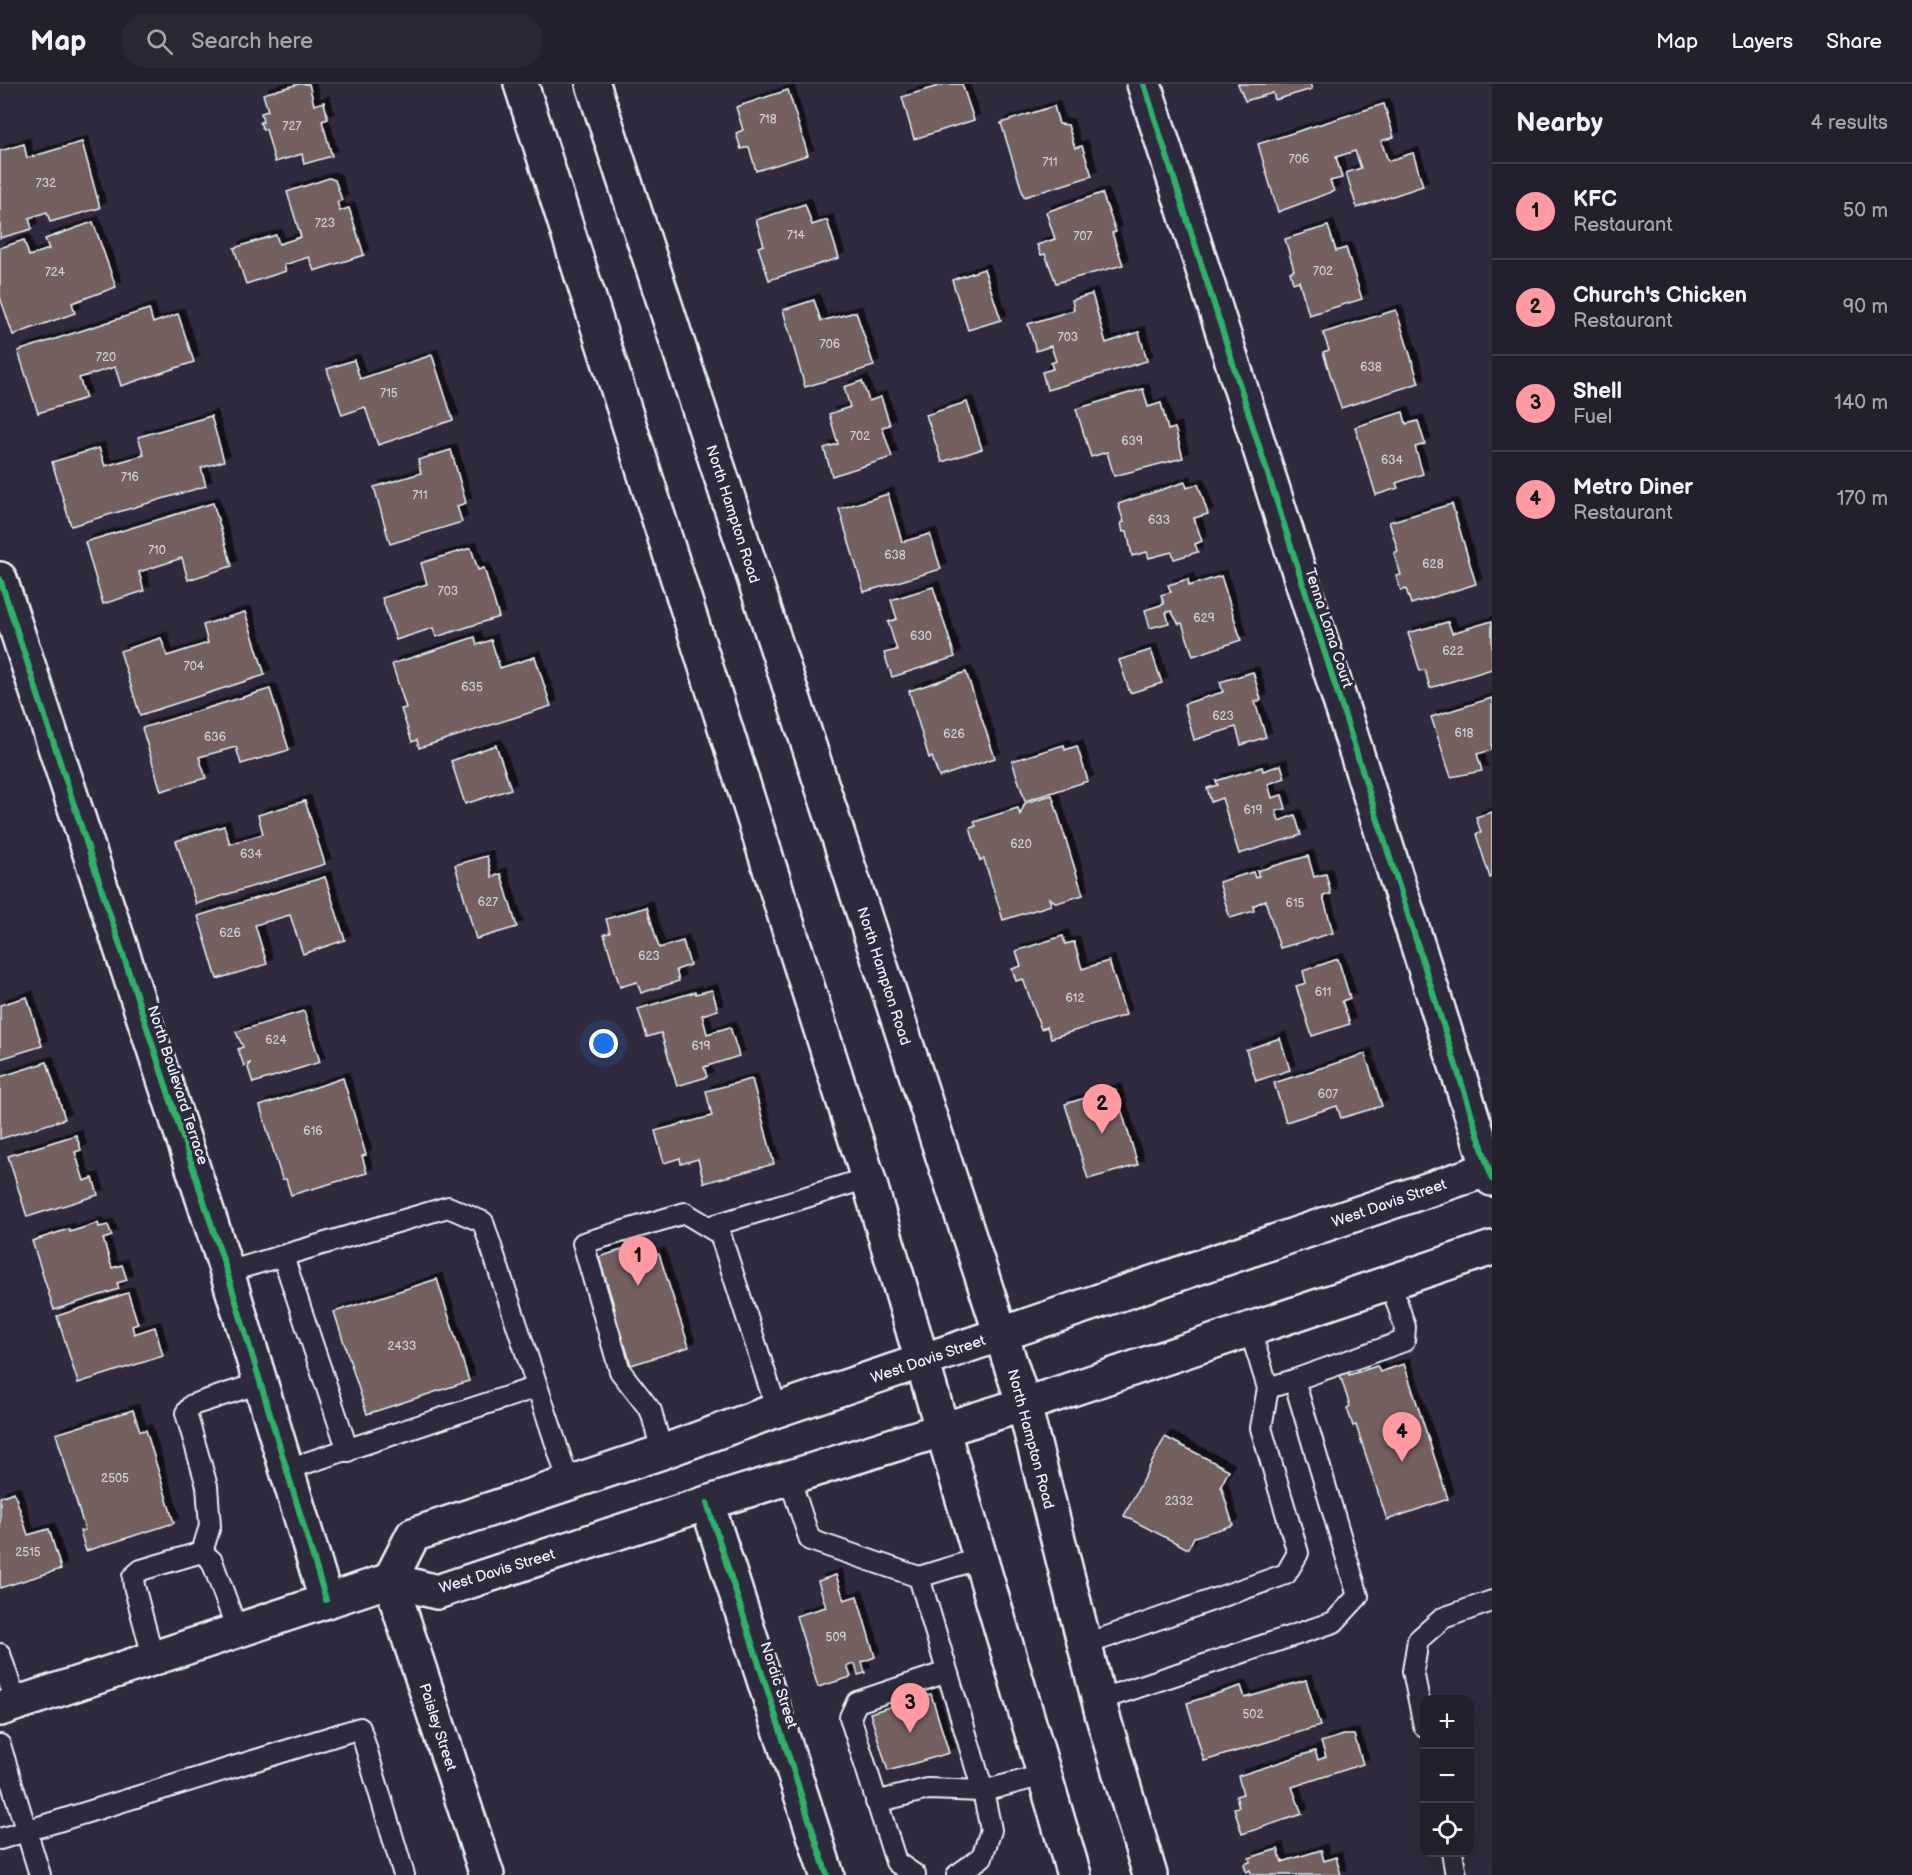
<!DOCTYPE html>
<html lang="en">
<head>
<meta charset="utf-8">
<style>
	body { margin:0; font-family:"Balsamiq Sans",sans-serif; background:#2b2836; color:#f1f3f6 }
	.controls { position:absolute; right:18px; bottom:18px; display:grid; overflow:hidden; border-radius:12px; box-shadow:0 6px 24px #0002 }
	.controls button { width:54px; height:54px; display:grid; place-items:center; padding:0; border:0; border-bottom:2px solid #403e4a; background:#23202e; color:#f1f3f6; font:30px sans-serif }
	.you { position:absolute; left:604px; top:960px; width:21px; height:21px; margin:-15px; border:4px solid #fff; border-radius:50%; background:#1a73e8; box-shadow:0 0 0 9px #1a73e833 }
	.badge { display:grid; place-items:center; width:39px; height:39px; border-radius:50%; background:#ff9aa2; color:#111; font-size:20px; font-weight:700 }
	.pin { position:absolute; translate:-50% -50px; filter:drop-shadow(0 2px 3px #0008) }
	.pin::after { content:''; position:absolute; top:32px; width:21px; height:18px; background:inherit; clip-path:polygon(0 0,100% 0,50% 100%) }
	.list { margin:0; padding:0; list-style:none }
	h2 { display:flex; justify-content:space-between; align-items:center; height:78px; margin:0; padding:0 24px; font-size:26px }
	h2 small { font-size:20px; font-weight:400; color:#a3a3aa }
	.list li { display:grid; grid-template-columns:39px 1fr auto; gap:18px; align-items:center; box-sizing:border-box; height:96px; padding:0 24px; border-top:2px solid #403e4a }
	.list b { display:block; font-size:22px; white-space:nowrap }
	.list p { margin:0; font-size:20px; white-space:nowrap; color:#a3a3aa }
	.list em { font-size:20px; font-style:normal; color:#a3a3aa }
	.icon { flex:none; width:33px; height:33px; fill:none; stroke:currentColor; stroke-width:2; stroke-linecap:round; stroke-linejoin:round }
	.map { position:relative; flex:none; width:1492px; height:1791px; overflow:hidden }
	header { display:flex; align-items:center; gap:36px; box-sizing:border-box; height:84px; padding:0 30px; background:#23202e; border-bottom:2px solid #403e4a }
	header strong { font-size:28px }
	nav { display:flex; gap:33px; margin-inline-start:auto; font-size:21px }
	.search { width:420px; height:54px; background:#2b2836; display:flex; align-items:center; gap:15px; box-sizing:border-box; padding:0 21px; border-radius:24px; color:#a3a3aa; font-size:22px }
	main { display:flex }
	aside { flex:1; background:#23202e }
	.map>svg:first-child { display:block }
	.building { fill:#746061; stroke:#e8f1f8; stroke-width:1.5; filter:url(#shadow) }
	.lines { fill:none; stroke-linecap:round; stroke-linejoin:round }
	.lane-casing { stroke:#e8f1f8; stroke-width:24 }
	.street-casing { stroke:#e8f1f8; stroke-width:38 }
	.secondary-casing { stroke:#e8f1f8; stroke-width:38 }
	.lane { stroke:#2f2a3d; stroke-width:20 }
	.street { stroke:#2f2a3d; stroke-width:33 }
	.secondary { stroke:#2f2a3d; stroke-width:33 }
	.cycleway-casing { stroke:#2f2a3d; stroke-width:10 }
	.cycleway { stroke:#2db169; stroke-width:6 }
	.labels { text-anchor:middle; stroke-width:6; stroke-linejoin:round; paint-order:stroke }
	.number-label { font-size:12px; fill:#cbcdd2 }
	.street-label { font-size:15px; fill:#e8f1f8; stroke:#2f2a3d }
</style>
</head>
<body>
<header>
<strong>Map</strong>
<div class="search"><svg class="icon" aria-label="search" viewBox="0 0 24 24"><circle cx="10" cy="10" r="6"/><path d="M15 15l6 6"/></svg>Search here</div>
<nav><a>Map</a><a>Layers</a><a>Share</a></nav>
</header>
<main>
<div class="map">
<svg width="1492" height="1791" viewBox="0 0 1492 1791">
	<defs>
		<filter id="shadow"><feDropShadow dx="5.5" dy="-5.5" stdDeviation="0" flood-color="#0009"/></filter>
	</defs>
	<rect width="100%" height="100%" fill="#2f2a3d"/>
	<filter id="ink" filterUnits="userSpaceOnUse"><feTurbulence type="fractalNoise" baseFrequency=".0167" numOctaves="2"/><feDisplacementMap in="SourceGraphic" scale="12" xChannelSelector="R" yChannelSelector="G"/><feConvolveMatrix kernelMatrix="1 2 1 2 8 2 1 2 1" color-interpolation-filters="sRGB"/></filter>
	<g filter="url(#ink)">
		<g class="building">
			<path d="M299,0h10l5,21 10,-3 4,17 -6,2 10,35 -28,8 -2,-10 -27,8 -9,-33 -3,1 -3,-8h3l-2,-9 7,-2 -5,-17z"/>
			<path d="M945,0h17l12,36 -60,19 -12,-42z"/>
			<path d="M1238,0h72l2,5 -37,11 -2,-7 -28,8z"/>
			<path d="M788,6l20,65 -52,16 -7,-24 -8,2 -5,-16 7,-3 -7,-23z"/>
			<path d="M1384,20l10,33 -13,4 7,20 25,-8 10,33 -66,22 -11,-35 15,-5 -6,-17 -19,6 6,21 -12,3 4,10 -56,21 -20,-68z"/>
			<path d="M1054,22l5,18 9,1 7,23 7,-2 10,30 -68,21 -23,-74z"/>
			<path d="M82,58l18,66 -50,14 -3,-10 -18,6 3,11 -32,9v-87l24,-7 3,14z"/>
			<path d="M329,94l6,2 7,20 -5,2 3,9 9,-3 15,47 -50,16 -5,-14 -25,8 2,6 -40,13 -12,-36 42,-13 3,9 22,-7 -14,-45z"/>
			<path d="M1102,109l14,39 -4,1 11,32 -67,18 -11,-29 -4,1 -4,-10 18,-6 -9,-27z"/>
			<path d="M805,120l7,21 15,-5 12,38 -70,22 -11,-33 6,-2 -8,-25z"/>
			<path d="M93,138l23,65 -44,16 3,10 -62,22 -13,-38v-49l24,-8 5,16 20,-7 -4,-10z"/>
			<path d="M1328,142l8,25 10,-3 16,51 -53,16 -10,-34 -6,2 -3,-11 4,-2 -9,-31z"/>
			<path d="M984,185l17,51 -33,10 -16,-50z"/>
			<path d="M1092,210l14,49 33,-11 8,29 -100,29 -5,-18 11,-3 -2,-6 5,-2 -5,-15 -15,5 -8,-27 46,-14 -2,-10z"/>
			<path d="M814,216l7,21 35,-9 18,54 -69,21 -22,-77z"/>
			<path d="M149,225l4,14 25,-9 16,48 -73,24 -6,-19 -36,11 7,20 -48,15 -20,-62z"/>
			<path d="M1396,226l23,73 -78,25 -18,-56 6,-2 -6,-17z"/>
			<path d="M432,271l21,65 -75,25 -13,-38 -23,8 -15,-46 27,-9 6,19z"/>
			<path d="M862,297l7,20 12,-4 9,28 -8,2 10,30 -60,19 -8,-28 14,-4 -9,-30 21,-7 -6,-20z"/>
			<path d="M1143,305l5,18 13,-4 7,27 7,-2 8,30 -69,18 -7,-24 -16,5 -15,-48z"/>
			<path d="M967,318l15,47 -40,13 -16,-47z"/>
			<path d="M1403,328l3,12 12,-3 7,23 -10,3 8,27 -27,9 2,5 -22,7 -21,-68z"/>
			<path d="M211,332l13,45 -23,7 5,18 -135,40 -19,-64 47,-14 6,18 39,-11 -6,-18z"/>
			<path d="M451,366l15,53 -9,3 5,16 -72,22 -16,-57 47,-14 -3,-13z"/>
			<path d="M1185,398l2,6 11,-4 10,30 -14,4 8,23 -7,3 3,8 -24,7 -2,-7 -23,6 -2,-6 -15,4 -5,-25 -4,1 -2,-9 3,-1 -6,-18z"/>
			<path d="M888,410l14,48 28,-8 11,35 -77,23 -25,-83z"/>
			<path d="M213,419l19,63 -44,14 -6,-22 -43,14 5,19 -41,13 -18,-62z"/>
			<path d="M1452,420l24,80 -65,20 -5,-15 -5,2 -5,-15 5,-1 -7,-22 4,-2 -9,-29z"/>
			<path d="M471,464l7,22 6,-2 15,49 -63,20 -3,-9 -37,12 -14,-42 45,-14 -6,-21z"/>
			<path d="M1221,492l20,64 -48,16 -11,-33 -3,1 -8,-13 -5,1 3,11 -19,5 -5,-18 19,-6 -3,-9 10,-3 -3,-7 20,-6 1,7z"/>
			<path d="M933,503l22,70 -63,20 -8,-24 13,-3 -9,-28 9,-3 -6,-19z"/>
			<path d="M245,528l20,63 -125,40 -20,-64 41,-13 6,18 41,-13 -5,-18z"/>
			<path d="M1492,537v48l-62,19 -5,-18 -5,1 -12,-38 40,-11 4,11z"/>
			<path d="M475,553l2,8 14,-5 9,28 35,-11 16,49 -132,42 -2,-8 -5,2 -11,-33 5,-1 -14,-44z"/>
			<path d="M1151,566l11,33 -32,10 -11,-33z"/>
			<path d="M966,588l29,86 -56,19 -7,-20 -3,1 -20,-67z"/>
			<path d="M1253,588l8,28 -6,2 11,35 -25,8 -5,-18 -42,13 -10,-36 39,-12 -3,-10z"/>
			<path d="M270,605l19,61 -48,14 -5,-17 -37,10 7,21 -45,13 -19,-63z"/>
			<path d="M1492,614v52l-15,4 5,17 -31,6 -20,-60z"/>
			<path d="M496,661l15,44 -46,15 -14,-43z"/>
			<path d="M1064,661l1,5 12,-4 11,35 -63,20 -13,-40z"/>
			<path d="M1281,681l4,13 -17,6 4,14 10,-3 4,14 -10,2 3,10 16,-6 6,20 -62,19 -17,-56 -11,4 -4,-14 11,-3 -2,-4 46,-14 1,4z"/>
			<path d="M1052,711l31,100 -26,8 -8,-5 2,7 -48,15 -19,-61 -4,2 -10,-33 6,-2 -2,-4 44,-14 2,7 5,-12z"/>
			<path d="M305,717l20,63 -129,40 -20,-63 48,-15 6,18 33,-10 -5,-19z"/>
			<path d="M1492,728v65l-2,1 -14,-44 5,-1 -5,-16z"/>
			<path d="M487,772l5,21 9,-3 16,53 -41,12 -21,-74z"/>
			<path d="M1308,772l6,21 12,-3 5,20 -8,2 10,37 -53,15 -15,-48 -12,6 1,5 -24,7 -11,-36 34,-10 2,6 4,-2 -2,-5z"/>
			<path d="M325,793l20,63 -42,14 -13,-39 -35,10 12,39 -50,15 -19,-63z"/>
			<path d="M647,823l12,41 24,-7 7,24 -14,5 3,11 -38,12 -4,-11 -17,5 -16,-53 6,-1 -4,-14z"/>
			<path d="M1063,852l2,8 9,-2 8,27 27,-8 17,54 -75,23 -4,-11 -6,2 -18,-50 -7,2 -4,-12 9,-3 -5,-15z"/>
			<path d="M1338,875l12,39 -8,3 8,23 -38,12 -16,-50 10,-3 -3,-12z"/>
			<path d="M712,906l6,20 -16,5 5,19 23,-7 9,29 -35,11 3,10 -30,9 -16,-53 -14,4 -9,-28 57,-17 1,2z"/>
			<path d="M27,913l15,49 -42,13v-54z"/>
			<path d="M304,927l16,51 -67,21 -5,-15 2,-5 -6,3 -6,-17 5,-2 -7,-15z"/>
			<path d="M1280,954l10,32 -34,11 -10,-31z"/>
			<path d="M1365,970l17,52 -41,12 -4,-12 -51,16 -12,-39z"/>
			<path d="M47,978l18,57 -65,20v-62z"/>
			<path d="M343,994l23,77 -4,1 5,17 -76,22 -5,-16h-4l-22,-73z"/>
			<path d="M752,995l22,85 -70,19 -6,-24 -17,5 -1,-6 -16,5 -9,-32 57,-15 -6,-25z"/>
			<path d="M1115,1005l23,76 -50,14 -23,-75z"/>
			<path d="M76,1051l5,15 -6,2 9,29 9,-3 5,17 -71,22 -19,-61z"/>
			<path d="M98,1139l1,4 9,-2 4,11 -9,3 9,29 10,-3 5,15 -10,3 2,6 -65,21 -22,-69 37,-12 1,3z"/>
			<path d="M628,1164l5,15 26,-9 30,93 -58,18 -6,-20 -5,2 -11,-36 6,-2 -16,-52z"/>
			<path d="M437,1195l32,102 -102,33 -33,-102z"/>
			<path d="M128,1209l10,31 -6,2 2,8 21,-7 8,29 -85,27 -21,-67z"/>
			<path d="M1404,1280l44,135 -61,21 -31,-95 -3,1 -6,-18 3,-2 -11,-34 9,-3 1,6 28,-9 3,6z"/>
			<path d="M133,1326l7,21 6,-1 28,93 -88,28 -6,-20 5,-1 -29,-96z"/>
			<path d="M1165,1353l64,33 -8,16 12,39 -39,12 -6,12 -64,-33z"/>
			<path d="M14,1408l14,43 21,-6 12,40 -61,19v-91z"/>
			<path d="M836,1491l8,25 13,-4 18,61 -13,5 3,11 -7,2 -3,-11 -8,2 4,11 -33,10 -22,-71 30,-9 -8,-26z"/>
			<path d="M1306,1596l14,46 -116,35 -17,-58 54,-17 4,12z"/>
			<path d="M931,1610l18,59 -61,18 -18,-58z"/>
			<path d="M1344,1651h10l9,29 -71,23 10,27 -60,20 -8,-26 5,-1 -3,-11 7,-2 -5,-18 77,-25 3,9 8,-3 -5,-15z"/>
			<path d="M1278,1765l4,13 39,-12 3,11 12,-4 5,18h-89l-2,-5 -4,2 -2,-8 6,-2 -1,-4z"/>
		</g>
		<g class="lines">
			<defs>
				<g id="lane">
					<path d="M709,1143l159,-49"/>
					<path d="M283,1172l65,195"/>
					<path d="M227,1188l221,-65 35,15 86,261"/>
					<path d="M1294,1296l110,-39 1,-14 -15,-45"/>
					<path d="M662,1368l-11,-41 -31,-40 -37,-128 102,-30 35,21 57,176"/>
					<path d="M288,1385l249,-82"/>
					<path d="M789,1393l21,63 109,37"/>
					<path d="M202,1468l8,-26 -3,-40 -21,-73 6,-8 68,-22"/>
					<path d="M981,1474l-62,19 64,214 61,-16"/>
					<path d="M1084,1561l202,-71 12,-21 -37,-125 7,-40 -18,-58"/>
					<path d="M0,1570l16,49"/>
					<path d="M153,1573l-19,-71 -1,-9 8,-7 61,-18 10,9 25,69"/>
					<path d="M1099,1616l235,-78 24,-26 -64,-216 -26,8"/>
					<path d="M1424,1642l-11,-55 5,-31 25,-22 49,-17"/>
					<path d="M0,1661l40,130"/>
					<path d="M876,1718l52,-13 55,2 8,39 -9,27 -25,18"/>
					<path d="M0,1755l360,-111 44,147"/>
					<path d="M1452,1768l4,23"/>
					<path d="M915,1791l-19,-13 -46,-145 7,-15 90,-30"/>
				</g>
				<g id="street">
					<path d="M1144,0l348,1095"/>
					<path d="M0,495l227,693 99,328"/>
					<path d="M707,1419l120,372"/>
					<path d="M390,1496l97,295"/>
				</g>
				<g id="secondary">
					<path d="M521,0l347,1094 206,697"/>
					<path d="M593,0l431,1321 79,312 47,158"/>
					<path d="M390,1496l23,-45 249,-83 115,-42 715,-242"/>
					<path d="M0,1625l390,-129 47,12 270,-89 344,-107 441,-148"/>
				</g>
			</defs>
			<use href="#lane" class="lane-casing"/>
			<use href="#street" class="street-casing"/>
			<use href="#secondary" class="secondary-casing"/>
			<use href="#lane" class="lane"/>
			<use href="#street" class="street"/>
			<use href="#secondary" class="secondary"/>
			<defs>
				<g id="cycleway">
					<path d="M1144,0l348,1095"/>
					<path d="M0,495l227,693 99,328"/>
					<path d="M707,1419l120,372"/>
				</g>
			</defs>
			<use href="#cycleway" class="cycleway-casing"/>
			<use href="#cycleway" class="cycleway"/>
		</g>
	</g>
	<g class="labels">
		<g class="number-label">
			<text x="768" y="39">718</text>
			<text x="292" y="46">727</text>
			<text x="1299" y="79">706</text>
			<text x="1050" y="82">711</text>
			<text x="46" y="103">732</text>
			<text x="325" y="143">723</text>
			<text x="796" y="155">714</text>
			<text x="1083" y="156">707</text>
			<text x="1323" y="191">702</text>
			<text x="55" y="192">724</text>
			<text x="1068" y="257">703</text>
			<text x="830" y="264">706</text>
			<text x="106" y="277">720</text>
			<text x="1371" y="287">638</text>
			<text x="389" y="313">715</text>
			<text x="860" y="356">702</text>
			<text x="1132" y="361">639</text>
			<text x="1392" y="380">634</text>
			<text x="130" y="397">716</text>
			<text x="420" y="415">711</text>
			<text x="1159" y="440">633</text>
			<text x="157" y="470">710</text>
			<text x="895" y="475">638</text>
			<text x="1433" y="484">628</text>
			<text x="448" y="511">703</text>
			<text x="1204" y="538">629</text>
			<text x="921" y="556">630</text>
			<text x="1453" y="571">622</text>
			<text x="194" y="586">704</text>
			<text x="472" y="607">635</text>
			<text x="1223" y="636">623</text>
			<text x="1464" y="653">618</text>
			<text x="954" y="654">626</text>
			<text x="215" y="657">636</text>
			<text x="1253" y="730">619</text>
			<text x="1021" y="764">620</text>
			<text x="251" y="774">634</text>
			<text x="488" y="822">627</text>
			<text x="1295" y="823">615</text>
			<text x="230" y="853">626</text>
			<text x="649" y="876">623</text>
			<text x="1323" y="912">611</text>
			<text x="1075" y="918">612</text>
			<text x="276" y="960">624</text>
			<text x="701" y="966">619</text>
			<text x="1328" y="1014">607</text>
			<text x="313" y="1051">616</text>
			<text x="402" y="1266">2433</text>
			<text x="115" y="1398">2505</text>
			<text x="1179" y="1421">2332</text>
			<text x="28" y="1472">2515</text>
			<text x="836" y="1557">509</text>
			<text x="1253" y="1634">502</text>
		</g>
		<g class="street-label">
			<text transform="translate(733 430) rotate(72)" y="5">North Hampton Road</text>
			<text transform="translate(1329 544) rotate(72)" y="5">Tenna Loma Court</text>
			<text transform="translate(884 892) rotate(72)" y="5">North Hampton Road</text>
			<text transform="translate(178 1001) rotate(72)" y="5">North Boulevard Terrace</text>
			<text transform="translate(1389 1119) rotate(-19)" y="5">West Davis Street</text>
			<text transform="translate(928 1275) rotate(-19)" y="5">West Davis Street</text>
			<text transform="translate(1031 1355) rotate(75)" y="5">North Hampton Road</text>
			<text transform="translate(497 1487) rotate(-17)" y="5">West Davis Street</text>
			<text transform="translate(779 1601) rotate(72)" y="5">Nordic Street</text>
			<text transform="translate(438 1643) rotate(72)" y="5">Paisley Street</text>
		</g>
	</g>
</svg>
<div class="controls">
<button>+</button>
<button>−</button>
<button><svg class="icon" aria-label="locate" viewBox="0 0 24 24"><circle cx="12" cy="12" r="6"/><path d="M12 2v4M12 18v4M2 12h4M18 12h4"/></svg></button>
</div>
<div class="you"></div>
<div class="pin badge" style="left:638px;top:1202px">1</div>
<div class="pin badge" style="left:1102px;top:1050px">2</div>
<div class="pin badge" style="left:910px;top:1649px">3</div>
<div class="pin badge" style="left:1402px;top:1378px">4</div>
</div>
<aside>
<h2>Nearby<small>4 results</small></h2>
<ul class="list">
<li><span class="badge">1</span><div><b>KFC</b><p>Restaurant</p></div><em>50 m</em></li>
<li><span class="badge">2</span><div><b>Church's Chicken</b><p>Restaurant</p></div><em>90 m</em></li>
<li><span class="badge">3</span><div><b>Shell</b><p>Fuel</p></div><em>140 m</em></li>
<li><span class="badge">4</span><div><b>Metro Diner</b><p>Restaurant</p></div><em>170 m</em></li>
</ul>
</aside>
</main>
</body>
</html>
